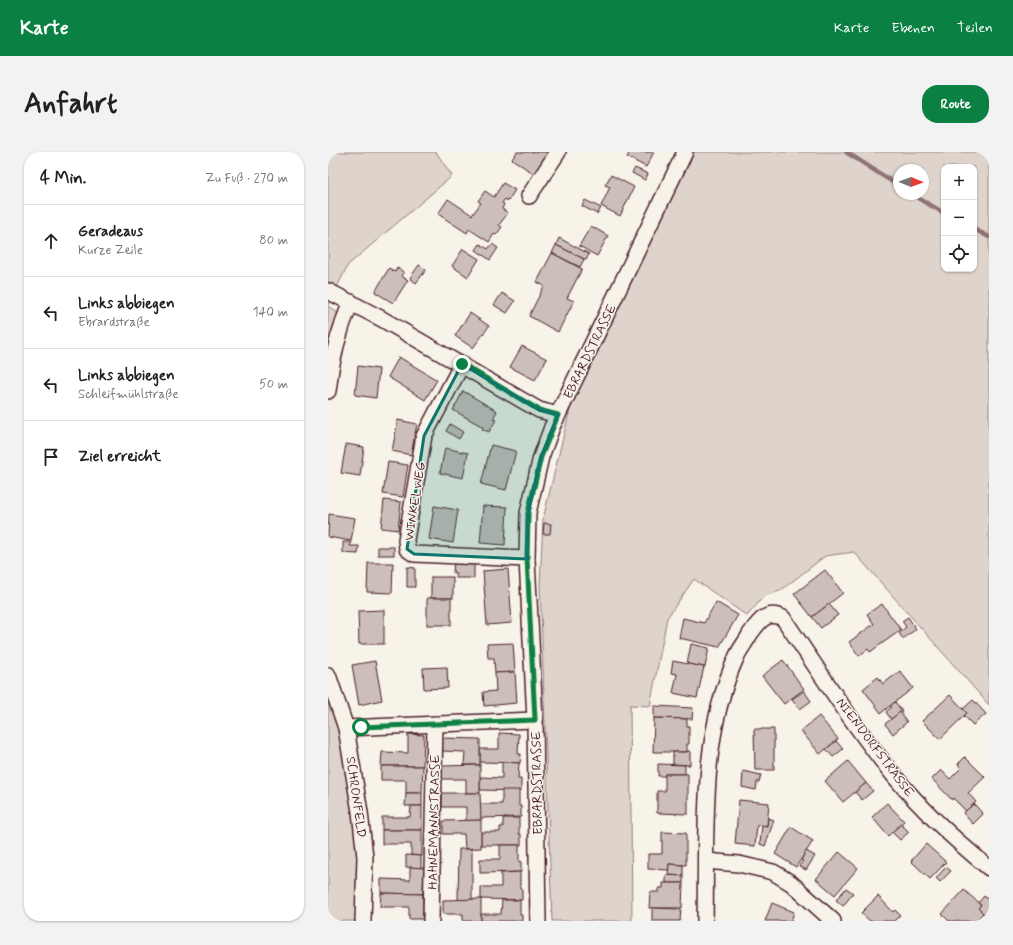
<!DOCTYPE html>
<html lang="de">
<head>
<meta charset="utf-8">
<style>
	body { margin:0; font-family:Mynerve,sans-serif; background:#f2f2f2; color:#202124 }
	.controls { position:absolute; right:12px; top:12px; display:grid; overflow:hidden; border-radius:8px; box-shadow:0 1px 3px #0004 }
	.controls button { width:36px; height:36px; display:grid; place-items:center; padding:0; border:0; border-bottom:1px solid #e0e0e0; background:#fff; color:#202124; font:20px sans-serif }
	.compass { position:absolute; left:565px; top:12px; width:36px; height:36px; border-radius:50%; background:#fff; box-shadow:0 1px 3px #0004; rotate:91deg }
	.stop { position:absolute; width:12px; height:12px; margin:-9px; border:3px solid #0b8043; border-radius:50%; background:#fff }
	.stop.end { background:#0b8043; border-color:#fff; box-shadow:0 1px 4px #0008 }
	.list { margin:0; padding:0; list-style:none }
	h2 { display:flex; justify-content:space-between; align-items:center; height:52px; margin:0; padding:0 16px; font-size:17px }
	h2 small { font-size:13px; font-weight:400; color:#757577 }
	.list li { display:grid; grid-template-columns:26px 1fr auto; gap:12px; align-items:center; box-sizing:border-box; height:72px; padding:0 16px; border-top:1px solid #e0e0e0 }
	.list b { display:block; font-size:15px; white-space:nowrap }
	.list p { margin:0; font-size:13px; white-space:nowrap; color:#757577 }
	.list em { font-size:13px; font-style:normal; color:#757577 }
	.icon { flex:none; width:22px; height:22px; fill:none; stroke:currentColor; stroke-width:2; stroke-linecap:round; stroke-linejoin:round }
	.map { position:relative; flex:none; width:661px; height:769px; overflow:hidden; border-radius:16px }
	header { display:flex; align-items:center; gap:24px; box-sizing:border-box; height:56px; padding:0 20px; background:#0b8043; color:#fff }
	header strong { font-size:19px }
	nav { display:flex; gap:22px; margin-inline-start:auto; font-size:14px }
	.intro { display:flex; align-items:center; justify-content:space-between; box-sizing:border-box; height:96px; padding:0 24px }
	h1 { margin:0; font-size:28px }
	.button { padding:10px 18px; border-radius:16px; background:#0b8043; color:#fff; font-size:14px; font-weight:700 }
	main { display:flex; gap:24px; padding:0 24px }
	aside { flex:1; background:#fff; border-radius:16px; box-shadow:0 1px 3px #0004 }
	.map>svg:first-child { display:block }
	.green { fill:#ded4cc; stroke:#947a7c; fill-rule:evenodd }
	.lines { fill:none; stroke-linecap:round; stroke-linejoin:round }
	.stream { stroke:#8e7275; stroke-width:4.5 }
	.building { fill:#ccbfb9; stroke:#4a1f2b }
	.minor-casing { stroke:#4a1f2b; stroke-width:18 }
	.minor { stroke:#f7f3e8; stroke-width:15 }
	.route { stroke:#0b8043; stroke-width:5 }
	.marked { fill:#0f766e; fill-opacity:0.2; stroke:#0f766e; stroke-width:3; stroke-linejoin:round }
	.labels { text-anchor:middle; stroke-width:3; stroke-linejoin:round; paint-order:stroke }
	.street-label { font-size:13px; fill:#4a1f2b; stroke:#f7f3e8 }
</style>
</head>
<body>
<header>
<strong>Karte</strong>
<nav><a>Karte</a><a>Ebenen</a><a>Teilen</a></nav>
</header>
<div class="intro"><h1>Anfahrt</h1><a class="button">Route</a></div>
<main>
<aside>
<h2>4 Min.<small>Zu Fuß · 270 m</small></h2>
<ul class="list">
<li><svg class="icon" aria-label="ahead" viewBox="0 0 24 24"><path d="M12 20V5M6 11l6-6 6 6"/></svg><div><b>Geradeaus</b><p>Kurze Zeile</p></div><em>80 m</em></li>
<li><svg class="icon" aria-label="left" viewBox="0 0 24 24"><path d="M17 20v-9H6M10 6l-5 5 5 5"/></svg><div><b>Links abbiegen</b><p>Ebrardstraße</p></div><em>140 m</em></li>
<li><svg class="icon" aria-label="left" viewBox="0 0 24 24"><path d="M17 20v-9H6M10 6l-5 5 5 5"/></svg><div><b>Links abbiegen</b><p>Schleifmühlstraße</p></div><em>50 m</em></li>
<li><svg class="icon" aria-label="arrive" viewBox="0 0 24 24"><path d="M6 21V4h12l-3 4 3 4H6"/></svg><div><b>Ziel erreicht</b></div></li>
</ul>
</aside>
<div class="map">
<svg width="661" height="769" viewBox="0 0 661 769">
	<rect width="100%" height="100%" fill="#f7f3e8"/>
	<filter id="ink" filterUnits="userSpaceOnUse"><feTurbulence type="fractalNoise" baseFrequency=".025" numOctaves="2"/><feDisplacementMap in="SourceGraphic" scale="8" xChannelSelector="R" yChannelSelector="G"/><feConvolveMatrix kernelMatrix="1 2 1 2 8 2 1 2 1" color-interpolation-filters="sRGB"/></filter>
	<g filter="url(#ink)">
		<g class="green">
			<path d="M0,0h108l16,24 -104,89 -20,40z"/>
			<path d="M363,0h298v553l-135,-153 -29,4 -45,35 -16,5 -17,20 -53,-37 -27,39 -17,88 -20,-1 2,216h-80l-12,-337 3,-65 29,-118zM616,15h30v102h-30zM571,18h24v24h-24z"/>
			<path d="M0,154l14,10 -14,50z"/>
			<path d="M0,523l18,53 18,184 -1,9h-35z"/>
		</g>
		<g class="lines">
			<g class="stream">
				<path d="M518,0l53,34"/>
				<path d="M583,42l33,19"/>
				<path d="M646,77l15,8"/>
			</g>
		</g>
		<g class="building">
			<path d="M189,0h32l-15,22 -22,-15z"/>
			<path d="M302,0h24l-8,15 -19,-10z"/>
			<path d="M307,16l13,6 -3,6 -13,-7z"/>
			<path d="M283,23l23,12 -14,29 -19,-10 9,-19 -5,-2z"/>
			<path d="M175,31l12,7 -7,11 -3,-2 -3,4 2,1 -2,5 6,4 -9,12 3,2 -6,8 -2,-1 -5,8 -20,-13 -2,4 -29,-19 10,-15 24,16 9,-12 -3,-2 7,-10 9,6z"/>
			<path d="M257,48l16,8 -4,6 -15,-8z"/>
			<path d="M263,74l17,10 -11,20 -18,-10z"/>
			<path d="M231,86l30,16 -3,6 -30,-15z"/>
			<path d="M152,92l8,5 4,-5 6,4 -8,12 -14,-10z"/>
			<path d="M228,93l28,14 -4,8 -28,-14z"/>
			<path d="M135,97l16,10 -11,18 -16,-11z"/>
			<path d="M224,101l30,16 -15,29 7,3 -16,31 -29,-16 15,-30 -7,-4z"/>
			<path d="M91,113l7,5 -10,13 -6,-5z"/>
			<path d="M61,116l6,4 2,-4 7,4 -3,4 7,4 -15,23 -18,-11z"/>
			<path d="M174,141l13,8 -8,12 -13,-8z"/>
			<path d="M142,161l19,13 -16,22 -18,-12z"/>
			<path d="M194,194l25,13 -12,21 -25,-13z"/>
			<path d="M71,205l38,23 -12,20 -37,-23z"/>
			<path d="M30,214l21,3 -3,29 -21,-3z"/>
			<path d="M135,239l34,20 -4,8 3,1 -7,12 -7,-3 1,-2 -30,-17z"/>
			<path d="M70,268l19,4 -6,31 -19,-4z"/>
			<path d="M122,272l13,8 -4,7 -13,-8z"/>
			<path d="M18,292l18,3 -4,29 -19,-3z"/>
			<path d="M163,293l25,6 -10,39 -25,-6z"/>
			<path d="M117,296l23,5 -5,25 -23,-5z"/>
			<path d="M60,310l20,3 -5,32 -20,-3z"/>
			<path d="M56,348l17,2 -3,28 -17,-2z"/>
			<path d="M106,354l24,4 -5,33 -24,-4z"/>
			<path d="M155,354l24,1 -2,38 -25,-2z"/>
			<path d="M1,362l26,4 -4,23 -23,-4z"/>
			<path d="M216,371l7,1 -1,10h-7z"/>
			<path d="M15,390h8l-1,4h9l-1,8 -15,-1z"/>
			<rect x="50" y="395" width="16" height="8"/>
			<path d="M126,407l20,1v18h-18v-5h-3z"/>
			<path d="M40,411h25l-1,30 -25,-1z"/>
			<path d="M79,415l8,1v19h-8z"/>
			<path d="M180,417l4,54 -25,2 -4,-54z"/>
			<path d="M497,418l18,23 -31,24 -18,-23z"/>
			<rect x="103" y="425" width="22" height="21"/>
			<rect x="99" y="446" width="24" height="27"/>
			<path d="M388,450l22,13 -19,32 -40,-9 4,-20 21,5z"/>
			<path d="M501,452l9,11 -17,13 -9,-11z"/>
			<path d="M554,452l19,26 -31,22 -2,-3 -9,7 -10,-14 25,-18 -7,-10z"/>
			<path d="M56,458v34h-25l-1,-33z"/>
			<path d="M580,465l8,12 -13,10 -4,-6 7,-6 -4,-6z"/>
			<path d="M185,491l2,29 -20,1 -1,-15h-6l-1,-14z"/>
			<path d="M363,492l18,4 -4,19 -18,-3z"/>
			<path d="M455,508l21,29 -20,15 -22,-28z"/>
			<path d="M47,509l7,39 -23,5 -7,-40z"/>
			<path d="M345,509l31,6 -7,31 -24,-5 4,-19 -6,-1z"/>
			<path d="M119,515l1,21 -24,1 -1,-21z"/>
			<path d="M572,519l13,17 -32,25 -18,-24 15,-12 5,7z"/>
			<path d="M187,520l2,31 -33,3 -1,-14 13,-1 -1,-18z"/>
			<path d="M476,539l7,10 -11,8 -8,-10z"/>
			<path d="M622,543l17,18 -27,26 -18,-18z"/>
			<path d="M645,548l13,14 -13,11 -9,-9 3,-3 -4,-4z"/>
			<path d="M567,550l7,9 -11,8 -5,-7 6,-5 -2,-1z"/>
			<path d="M326,554l39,2 -1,11 -38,-1z"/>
			<path d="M572,560l7,10 -14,12 -8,-10z"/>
			<path d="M491,564l19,23 -18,15 -19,-23z"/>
			<path d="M326,566l33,1v7h2v18h-2v8h-34z"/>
			<path d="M426,577h20v41h-19z"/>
			<path d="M171,581l20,1 -1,20h3l-1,9 -40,-1v-13h19z"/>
			<path d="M80,582l16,1 -1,31h-42l1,-14 26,1z"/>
			<path d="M114,586l38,1v26h-16l1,-13 -23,-1z"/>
			<path d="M508,589l7,8 -10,8 -7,-8z"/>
			<path d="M359,599h3v14l-17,-1v-12h14z"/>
			<path d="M637,605l20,20 -17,16 8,9 -10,9 -13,-13 -1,2 -20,-21 9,-9 9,9 11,-11 -3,-4z"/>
			<path d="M520,609l18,22 -23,19 -18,-21z"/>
			<path d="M174,610l17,1 -1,16h3v12l-41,-1v-13l22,1z"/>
			<path d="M330,612l27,1v9h-20v2h-7z"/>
			<path d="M152,613v28h-14v-14h-24v-13z"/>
			<path d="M53,614h42l-1,27h-16v-13h-25z"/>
			<path d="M415,619l18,4 -2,7h-2l-1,8 -14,-3z"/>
			<path d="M337,622h23v40l-31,-1v-22h8z"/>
			<path d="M538,631l7,8 -11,9 -7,-8z"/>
			<path d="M174,638h17v16h2v11l-41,1v-14h22z"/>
			<path d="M78,641h16v13h-17z"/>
			<path d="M114,641h38l1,27 -15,1v-14h-24z"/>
			<path d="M411,648l30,3 -2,23 -10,-1 -2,21 -20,-2z"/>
			<path d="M559,651l17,18 -16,15 -16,-19z"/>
			<path d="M646,652l9,10 -10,10 -10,-11z"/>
			<path d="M83,654h11v24h-40v-13h28z"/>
			<path d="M175,666h16v16h2v11h-40v-13h19v-5h3z"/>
			<path d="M440,666l6,2 -9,26 -5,-2 2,-19 5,1z"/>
			<path d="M153,668v28l-16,1 -1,-15h-21v-13z"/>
			<path d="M573,672l8,8 -9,8 -8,-8z"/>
			<path d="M463,675l22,14 -17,26 -21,-13z"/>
			<path d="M54,678h40v26l-11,-1v-11h-29z"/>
			<path d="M334,680l24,1v32l-17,-1v6l-21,-1v-15h14z"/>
			<path d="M598,692l20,18 -16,17 -19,-18z"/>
			<path d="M172,693h19v17l2,-1v11l-41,1v-14h20z"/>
			<path d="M131,697h13v51h-14z"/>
			<path d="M478,699l9,5 -9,14 -7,-4 4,-5 -2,-1z"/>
			<path d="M511,700l19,16 -23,27 -19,-16z"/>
			<path d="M78,703l15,1v12l-15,-1z"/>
			<path d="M341,712l14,1v11l-15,-1z"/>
			<path d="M82,715l14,1 -1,26 -42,-1v-14l29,1z"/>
			<path d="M618,715l5,4 -11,11 -4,-4z"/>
			<path d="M192,720v16h2v12l-41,-1v-12h20v-14z"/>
			<path d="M338,723l17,1v7h-17z"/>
			<path d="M335,731h20l-1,25h-33l1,-16h9v-4h4z"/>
			<path d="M518,736l7,5 -10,13 -7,-6z"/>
			<path d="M636,738l17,15 -3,3 5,5 -7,8h-27l-7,-7z"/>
			<path d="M53,741l42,1v25h-14v-12h-29z"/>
			<path d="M550,744l15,16 2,-2 5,5 -6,6h-24l-9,-8z"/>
			<path d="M656,744l5,5v11l-3,4 -8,-8 3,-3 -3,-2z"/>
			<path d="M153,747v22h-18v-7h-20v-14z"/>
			<path d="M174,748h18v15h2v6h-41v-7h20z"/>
			<path d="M444,751l22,9 -3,9h-26z"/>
			<path d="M324,756l29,1 -1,12h-28z"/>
		</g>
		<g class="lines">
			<defs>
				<g id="minor">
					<path d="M201,44l29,-44"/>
					<path d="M0,139l54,28 157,91 19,5"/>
					<path d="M134,212l-38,72 -18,104 1,9 7,5 113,5"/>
					<path d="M0,239c3,-30 11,-61 23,-89"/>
					<path d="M0,523l18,53 14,84 5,45 -2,64"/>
					<path d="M18,576l189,-8"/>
					<path d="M378,709l33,3 34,8 18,11 42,38"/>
					<path d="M103,769l4,-197"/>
					<path d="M210,769l-3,-201 -8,-161 1,-46 13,-56 11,-30 133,-275"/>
					<path d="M377,769c2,-88 -6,-181 31,-263 3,-8 10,-16 14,-24 9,-13 17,-24 33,-16 37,54 71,109 112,159 28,34 61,64 94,91"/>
				</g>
			</defs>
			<use href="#minor" class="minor-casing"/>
			<use href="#minor" class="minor"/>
		</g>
	</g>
	<g class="lines" filter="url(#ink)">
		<path class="route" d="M33,575l174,-7 -8,-162 1,-45 13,-56 17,-42 -19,-5 -77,-46"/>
	</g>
	<path class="marked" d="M134,212l77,46 19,5 -17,42 -13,56 -1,46 -113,-5 -7,-5 17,-113z"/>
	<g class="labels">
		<g class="street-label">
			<text transform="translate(261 199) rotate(-64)" y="5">EBRARDSTRASSE</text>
			<text transform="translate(86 349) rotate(-81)" y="5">WINKELWEG</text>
			<text transform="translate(548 595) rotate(53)" y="5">NIENDORFSTRASSE</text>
			<text transform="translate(208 631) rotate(-91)" y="5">EBRARDSTRASSE</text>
			<text transform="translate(29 645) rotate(82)" y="5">SCHRONFELD</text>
			<text transform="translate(105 670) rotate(-89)" y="5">HAHNEMANNSTRASSE</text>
		</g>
	</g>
</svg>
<div class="controls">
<button>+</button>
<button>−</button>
<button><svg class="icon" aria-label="locate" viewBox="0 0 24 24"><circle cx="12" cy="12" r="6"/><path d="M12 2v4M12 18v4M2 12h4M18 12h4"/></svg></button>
</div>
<svg class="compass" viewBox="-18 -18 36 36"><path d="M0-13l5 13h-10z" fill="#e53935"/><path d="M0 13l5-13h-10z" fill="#757577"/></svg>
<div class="stop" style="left:33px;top:575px"></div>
<div class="stop end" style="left:134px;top:212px"></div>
</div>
</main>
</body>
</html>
